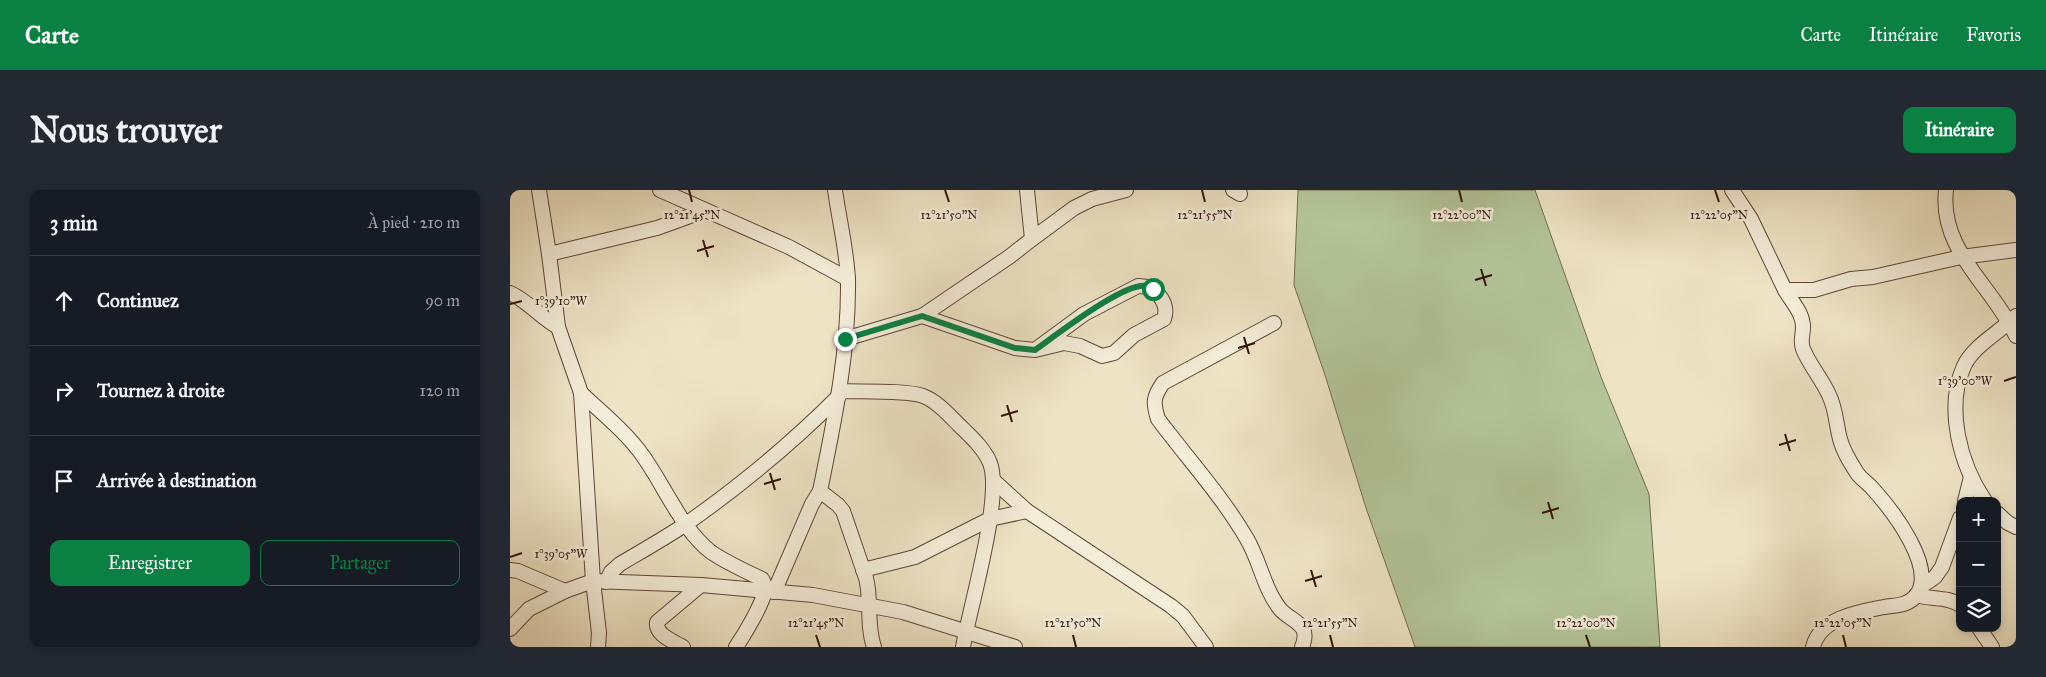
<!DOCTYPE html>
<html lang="fr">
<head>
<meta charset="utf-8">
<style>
	body { margin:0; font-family:"IM FELL Great Primer",serif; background:#242831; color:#f1f3f6 }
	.controls { position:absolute; right:15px; bottom:15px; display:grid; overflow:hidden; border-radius:10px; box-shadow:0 2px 8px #0003 }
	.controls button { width:45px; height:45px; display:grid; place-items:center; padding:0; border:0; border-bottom:1px solid #363941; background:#171b24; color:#f1f3f6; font:25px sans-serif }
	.stop { position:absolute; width:15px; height:15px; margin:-11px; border:4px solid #0b8043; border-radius:50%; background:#fff }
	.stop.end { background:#0b8043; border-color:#fff; box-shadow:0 1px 5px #0008 }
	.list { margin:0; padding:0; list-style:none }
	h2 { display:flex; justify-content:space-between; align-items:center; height:65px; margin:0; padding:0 20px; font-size:21px }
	h2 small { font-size:16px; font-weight:400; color:#9ea1a6 }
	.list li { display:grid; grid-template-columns:32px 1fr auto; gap:15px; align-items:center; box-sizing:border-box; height:90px; padding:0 20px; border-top:1px solid #363941 }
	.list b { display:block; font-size:19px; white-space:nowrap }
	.list em { font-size:16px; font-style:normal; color:#9ea1a6 }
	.actions { display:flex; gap:10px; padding:15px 20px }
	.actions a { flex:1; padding:11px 0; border:1px solid #0b8043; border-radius:10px; text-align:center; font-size:18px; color:#0b8043 }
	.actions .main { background:#0b8043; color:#fff }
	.icon { flex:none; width:28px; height:28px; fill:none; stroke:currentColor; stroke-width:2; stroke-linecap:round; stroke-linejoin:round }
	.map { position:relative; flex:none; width:1506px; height:457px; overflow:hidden; border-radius:10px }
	header { display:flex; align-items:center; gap:30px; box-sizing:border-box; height:70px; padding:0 25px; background:#0b8043; color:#fff }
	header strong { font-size:24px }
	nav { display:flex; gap:28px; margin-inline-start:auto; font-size:18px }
	.intro { display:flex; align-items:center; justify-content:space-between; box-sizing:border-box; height:120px; padding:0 30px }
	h1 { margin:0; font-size:35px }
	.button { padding:12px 22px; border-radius:10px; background:#0b8043; color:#fff; font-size:18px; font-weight:700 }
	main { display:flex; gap:30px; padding:0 30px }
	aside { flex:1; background:#171b24; border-radius:10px; box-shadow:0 2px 8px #0003 }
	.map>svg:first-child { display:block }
	.green { fill:#b3c599; stroke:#726c50 }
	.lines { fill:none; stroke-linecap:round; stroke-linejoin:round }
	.minor-casing { stroke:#604736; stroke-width:16 }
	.minor { stroke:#f4edd9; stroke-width:14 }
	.route { stroke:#0b8043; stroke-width:6 }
	.ticks { fill:none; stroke:#311307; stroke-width:2 }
	.ticks-label { font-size:12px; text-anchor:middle; fill:#311307; stroke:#f4edd9; stroke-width:5; stroke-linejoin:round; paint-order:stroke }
</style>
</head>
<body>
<header>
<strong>Carte</strong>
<nav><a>Carte</a><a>Itinéraire</a><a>Favoris</a></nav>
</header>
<div class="intro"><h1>Nous trouver</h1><a class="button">Itinéraire</a></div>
<main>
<aside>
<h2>3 min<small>À pied · 210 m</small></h2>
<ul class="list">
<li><svg class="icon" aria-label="ahead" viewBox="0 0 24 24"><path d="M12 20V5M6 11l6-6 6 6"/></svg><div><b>Continuez</b></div><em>90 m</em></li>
<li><svg class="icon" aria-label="right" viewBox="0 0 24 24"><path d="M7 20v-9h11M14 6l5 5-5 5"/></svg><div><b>Tournez à droite</b></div><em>120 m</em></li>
<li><svg class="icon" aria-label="arrive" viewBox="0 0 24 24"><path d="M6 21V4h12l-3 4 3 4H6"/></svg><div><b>Arrivée à destination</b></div></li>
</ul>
<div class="actions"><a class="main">Enregistrer</a><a>Partager</a></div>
</aside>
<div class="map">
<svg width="1506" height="457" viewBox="0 0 1506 457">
	<rect width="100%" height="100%" fill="#eee4c5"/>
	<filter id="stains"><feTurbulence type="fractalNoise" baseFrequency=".004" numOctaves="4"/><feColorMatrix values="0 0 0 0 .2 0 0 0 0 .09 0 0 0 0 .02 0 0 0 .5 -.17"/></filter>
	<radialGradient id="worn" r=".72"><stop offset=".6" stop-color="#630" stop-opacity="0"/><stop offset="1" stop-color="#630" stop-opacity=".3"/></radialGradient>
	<path class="green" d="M788,0h237l66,187 48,117 11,153h-245l-49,-139 -41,-133 -31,-90z"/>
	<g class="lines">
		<defs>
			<g id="minor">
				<path d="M29,0l10,64 9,73 23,66 12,188 6,52 -1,14"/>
				<path d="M150,0l129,57 59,32"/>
				<path d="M723,0l7,4"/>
				<path d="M1222,0l19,29 34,71h29l37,-11 22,-2 88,-20 55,-7"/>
				<path d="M1436,0c-7,61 47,96 70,146"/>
				<path d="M522,49l42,-31 18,-9 34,-9"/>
				<path d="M39,64l108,-26 47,-17"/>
				<path d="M1275,100c7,12 18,23 18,37 0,8 -3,14 0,22 7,17 19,30 26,46 7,14 7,29 11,44 3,12 10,23 17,34 4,6 11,10 16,16 19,21 66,81 42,108 -9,9 -19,8 -31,10 -26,5 -64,11 -71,40"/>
				<path d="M0,103c18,8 30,24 48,34"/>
				<path d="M412,126l93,32 20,2 29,-7 16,3 22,10 12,-3 20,-18 30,-16c6,-16 -9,-34 -26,-33l-54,28 -49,36"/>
				<path d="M764,133l-111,60c-10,14 -10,20 -5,36 30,40 64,77 89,120 13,22 17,50 33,70 11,13 32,14 22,38"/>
				<path d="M335,149l77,-23 87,-59 23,-18 -5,-49"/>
				<path d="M330,201c20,1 66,-1 83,5 14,5 26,19 36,29 11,11 25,23 31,38 13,34 -20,143 -27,184"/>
				<path d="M71,203c21,20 45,39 62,63 21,29 39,74 68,96 16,11 34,19 51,27 2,4 4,7 3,11 -2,14 -21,45 -29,57"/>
				<path d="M484,291l33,30 144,95 12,10 23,31"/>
				<path d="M310,301l18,14 5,6 23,67c6,23 0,46 8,69"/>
				<path d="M1455,311l6,-24"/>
				<path d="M1475,311c-25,-37 -40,-93 -21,-135 9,-20 36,-34 52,-50"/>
				<path d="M1487,323l11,10 8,4"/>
				<path d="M0,380l8,1 47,20"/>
				<path d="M353,380l52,-13 75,-38 37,-8"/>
				<path d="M96,392l5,-10 9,-8c22,-13 45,-26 66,-40 54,-38 106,-81 153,-128"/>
				<path d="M1412,396l13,-9 7,-10 18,-49"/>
				<path d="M264,402l38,-88 8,-13c14,-69 29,-139 28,-211 -1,-28 -9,-61 -13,-90"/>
				<path d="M1406,405c15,5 31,1 44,10"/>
				<path d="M1469,438l13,19"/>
				<path d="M0,439l19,-20 36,-18 28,-10 108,4 112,10 90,17 112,35"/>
				<path d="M173,457c-10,-6 -28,-12 -26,-25l44,-37"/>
			</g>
		</defs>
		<use href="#minor" class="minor-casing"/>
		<use href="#minor" class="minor"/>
	</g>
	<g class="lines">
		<path class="route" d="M335,149l77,-23 93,32 20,2c20,-14 89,-68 111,-64 3,0 5,2 7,3"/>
	</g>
	<path class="ticks" d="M179,0l3,12M435,0l4,12M692,0l3,12M949,0l3,12M1205,0l4,12M193,50l5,17M187,61l17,-5M971,79l5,17M965,90l17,-5M0,114l12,-3M734,147l5,17M728,158l17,-5M1494,191l12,-4M497,215l5,17M491,226l17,-5M1275,244l5,17M1269,255l17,-5M260,283l5,17M254,294l17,-5M1038,312l5,17M1032,323l17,-5M0,367l12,-4M801,380l5,17M795,391l17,-5M306,445l4,12M563,445l3,12M820,445l3,12M1076,445l4,12M1333,445l3,12"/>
	<g class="ticks-label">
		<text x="182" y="29">12°21'45"N</text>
		<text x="439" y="29">12°21'50"N</text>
		<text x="695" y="29">12°21'55"N</text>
		<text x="952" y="29">12°22'00"N</text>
		<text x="1209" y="29">12°22'05"N</text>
		<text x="51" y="115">1°39'10"W</text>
		<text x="1455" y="195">1°39'00"W</text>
		<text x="51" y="368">1°39'05"W</text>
		<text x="306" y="437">12°21'45"N</text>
		<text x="563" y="437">12°21'50"N</text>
		<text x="820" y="437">12°21'55"N</text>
		<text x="1076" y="437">12°22'00"N</text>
		<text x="1333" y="437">12°22'05"N</text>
	</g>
	<rect width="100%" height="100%" filter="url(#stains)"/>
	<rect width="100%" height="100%" fill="url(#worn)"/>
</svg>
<div class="controls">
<button>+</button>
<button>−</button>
<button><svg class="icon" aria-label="layers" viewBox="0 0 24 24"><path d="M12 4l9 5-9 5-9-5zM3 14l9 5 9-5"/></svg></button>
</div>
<div class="stop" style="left:643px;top:99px"></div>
<div class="stop end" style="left:335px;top:149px"></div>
</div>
</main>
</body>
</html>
